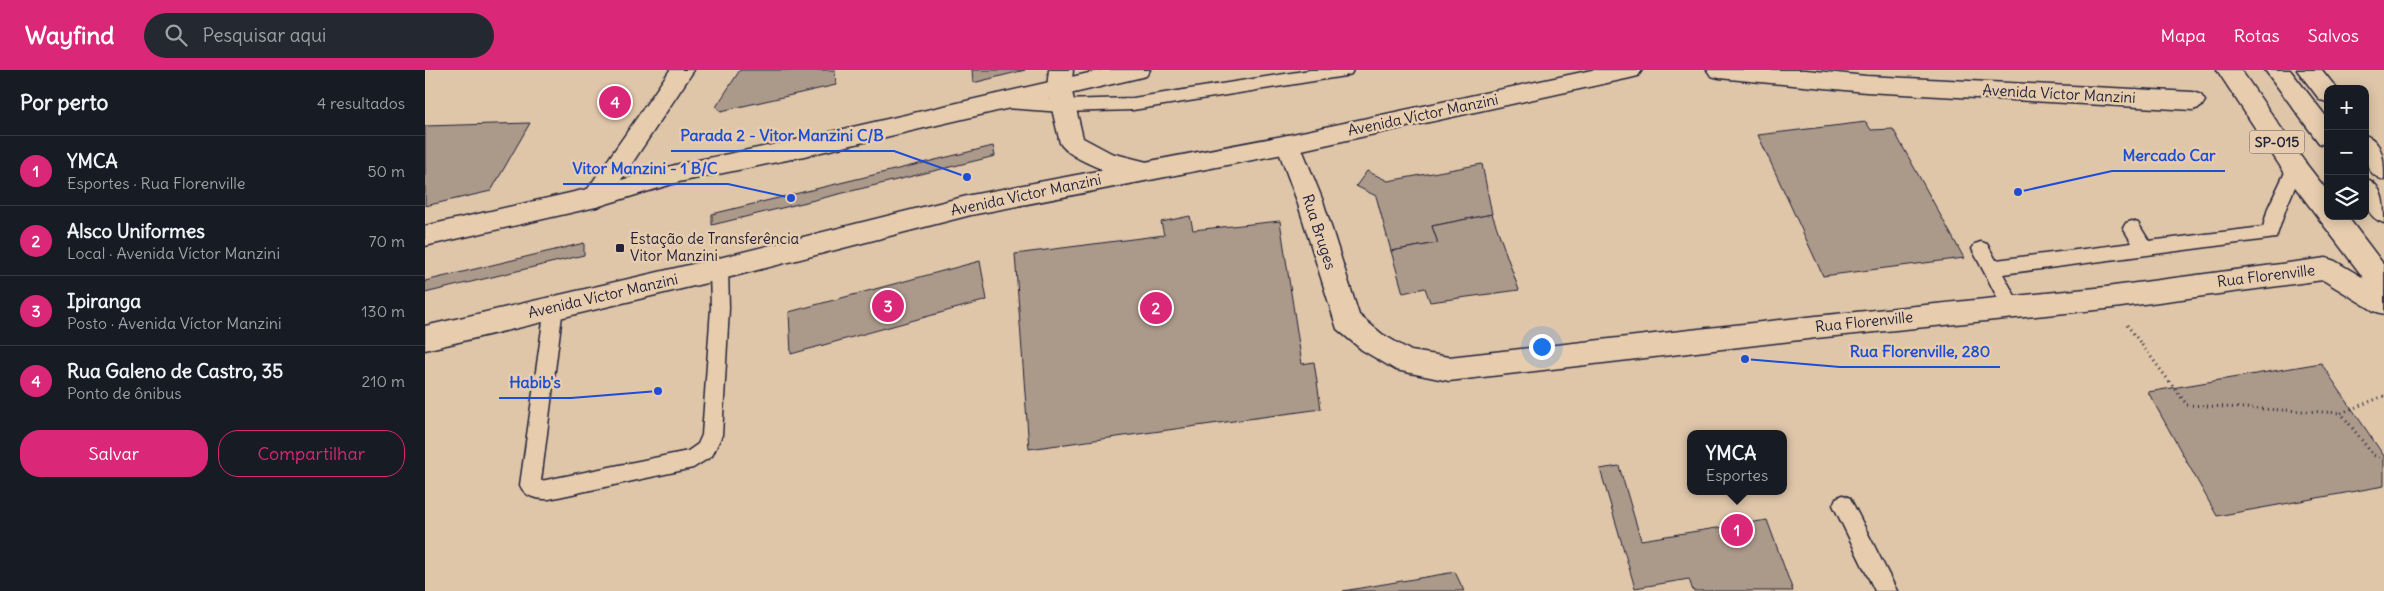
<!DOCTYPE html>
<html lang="pt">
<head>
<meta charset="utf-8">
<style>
	body { margin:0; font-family:Delius,sans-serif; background:#242831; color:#f1f3f6 }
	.controls { position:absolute; right:15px; top:15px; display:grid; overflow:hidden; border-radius:10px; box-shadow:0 2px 12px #0003 }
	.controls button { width:45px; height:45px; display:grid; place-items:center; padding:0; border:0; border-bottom:1px solid #363941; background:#171b24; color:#f1f3f6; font:25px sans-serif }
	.you { position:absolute; left:1116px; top:276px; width:18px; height:18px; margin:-12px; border:4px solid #fff; border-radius:50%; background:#1a73e8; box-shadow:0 0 0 8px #1a73e833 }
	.badge { display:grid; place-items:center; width:32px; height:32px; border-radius:50%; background:#db2777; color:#fff; font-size:16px; font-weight:700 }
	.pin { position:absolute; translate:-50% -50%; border:2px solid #fff; box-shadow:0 1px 5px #0006 }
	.popup { position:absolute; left:1262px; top:360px; width:100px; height:65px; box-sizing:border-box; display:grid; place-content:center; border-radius:10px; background:#171b24; filter:drop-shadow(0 1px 4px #0005); font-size:16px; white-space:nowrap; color:#9ea1a6 }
	.popup b { font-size:19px; color:#f1f3f6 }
	.popup::after { content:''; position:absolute; left:50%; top:100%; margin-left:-10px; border:10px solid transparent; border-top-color:#171b24 }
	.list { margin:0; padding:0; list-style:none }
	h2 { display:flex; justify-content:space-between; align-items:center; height:65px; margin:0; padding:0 20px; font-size:21px }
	h2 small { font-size:16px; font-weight:400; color:#9ea1a6 }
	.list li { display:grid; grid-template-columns:32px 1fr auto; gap:15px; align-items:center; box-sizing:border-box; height:70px; padding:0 20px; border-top:1px solid #363941 }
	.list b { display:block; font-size:19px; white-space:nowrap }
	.list p { margin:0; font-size:16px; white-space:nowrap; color:#9ea1a6 }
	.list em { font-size:16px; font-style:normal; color:#9ea1a6 }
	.actions { display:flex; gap:10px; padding:15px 20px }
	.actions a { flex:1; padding:11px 0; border:1px solid #db2777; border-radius:20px; text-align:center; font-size:18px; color:#db2777 }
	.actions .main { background:#db2777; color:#fff }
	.icon { flex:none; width:28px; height:28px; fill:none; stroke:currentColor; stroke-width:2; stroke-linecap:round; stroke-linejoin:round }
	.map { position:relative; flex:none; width:1959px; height:521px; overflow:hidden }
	header { display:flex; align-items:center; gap:30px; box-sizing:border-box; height:70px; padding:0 25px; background:#db2777; color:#fff }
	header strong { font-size:24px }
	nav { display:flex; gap:28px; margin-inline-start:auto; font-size:18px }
	.search { width:350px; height:45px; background:#242831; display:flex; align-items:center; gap:12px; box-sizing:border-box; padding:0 18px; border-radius:28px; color:#9ea1a6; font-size:19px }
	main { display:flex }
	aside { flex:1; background:#171b24 }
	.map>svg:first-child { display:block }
	.building { fill:#ab998a; stroke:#22223b }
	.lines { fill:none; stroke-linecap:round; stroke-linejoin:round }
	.service-casing { stroke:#22223b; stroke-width:3 }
	.minor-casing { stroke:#22223b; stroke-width:3 }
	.tertiary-casing { stroke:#22223b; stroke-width:3 }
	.primary-casing { stroke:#22223b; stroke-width:3 }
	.trunk-casing { stroke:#22223b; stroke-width:3 }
	.path { stroke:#22223b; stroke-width:3; stroke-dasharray:1 4; stroke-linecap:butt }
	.service { fill:#e7cdae; fill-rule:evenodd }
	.minor { fill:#e7cdae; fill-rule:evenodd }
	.tertiary { fill:#e7cdae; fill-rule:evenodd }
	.primary { fill:#e7cdae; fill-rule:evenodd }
	.trunk { fill:#e7cdae; fill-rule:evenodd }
	.poi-dot { fill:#22223b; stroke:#e7cdae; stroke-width:2 }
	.labels { text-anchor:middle; stroke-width:5; stroke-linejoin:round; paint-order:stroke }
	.shield { fill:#e7cdae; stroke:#5d555e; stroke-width:1 }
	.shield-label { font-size:14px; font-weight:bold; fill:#22223b }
	.street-label { font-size:15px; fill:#22223b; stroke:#e7cdae }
	.poi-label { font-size:15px; fill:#22223b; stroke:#e7cdae; text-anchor:start }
	.leader { fill:none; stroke:#1d4ed8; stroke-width:2 }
	.callout-dot { fill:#1d4ed8; stroke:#e7cdae; stroke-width:2 }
	.callout-label { font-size:16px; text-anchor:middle; font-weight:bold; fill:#1d4ed8; stroke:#e7cdae; stroke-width:5; stroke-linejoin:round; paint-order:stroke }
</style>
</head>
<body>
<header>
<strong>Wayfind</strong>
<div class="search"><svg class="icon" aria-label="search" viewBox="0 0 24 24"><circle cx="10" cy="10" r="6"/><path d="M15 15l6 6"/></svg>Pesquisar aqui</div>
<nav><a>Mapa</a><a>Rotas</a><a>Salvos</a></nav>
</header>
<main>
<aside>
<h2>Por perto<small>4 resultados</small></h2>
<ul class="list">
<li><span class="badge">1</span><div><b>YMCA</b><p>Esportes · Rua Florenville</p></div><em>50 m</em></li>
<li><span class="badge">2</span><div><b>Alsco Uniformes</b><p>Local · Avenida Víctor Manzini</p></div><em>70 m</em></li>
<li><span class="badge">3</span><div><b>Ipiranga</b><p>Posto · Avenida Víctor Manzini</p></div><em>130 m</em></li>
<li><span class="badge">4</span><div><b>Rua Galeno de Castro, 35</b><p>Ponto de ônibus</p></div><em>210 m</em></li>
</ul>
<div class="actions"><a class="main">Salvar</a><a>Compartilhar</a></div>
</aside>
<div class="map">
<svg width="1959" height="521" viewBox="0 0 1959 521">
	<rect width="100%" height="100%" fill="#dfc6a9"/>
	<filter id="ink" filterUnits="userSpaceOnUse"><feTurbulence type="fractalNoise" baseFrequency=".02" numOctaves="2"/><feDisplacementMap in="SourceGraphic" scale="10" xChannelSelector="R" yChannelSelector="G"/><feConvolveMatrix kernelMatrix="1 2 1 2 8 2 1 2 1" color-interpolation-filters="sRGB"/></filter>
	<g filter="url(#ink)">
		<g class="building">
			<path d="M315,0h95l1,15 -115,26 -5,-4z"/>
			<path d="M547,0h53l-52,13z"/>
			<path d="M1441,52l5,8 22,-1 71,129 -141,18 -65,-141z"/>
			<path d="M105,53l-39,68 -66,15v-80z"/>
			<path d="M568,76l2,10 -283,69v-11z"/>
			<path d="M1057,94l10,50 -60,12 6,17 -47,8 -15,-55 -20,-10 11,-15 21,10z"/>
			<path d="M1067,144l27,76 -89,12 -5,-14 -22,5 -12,-42 47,-8 -6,-17z"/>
			<path d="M765,146l3,14 87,-9 22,143 12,-2 7,47 -292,40 -14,-195 149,-19 -3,-13z"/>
			<path d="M159,173v12l-159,38v-12z"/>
			<path d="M555,191l7,39 -196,54 -2,-42z"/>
			<path d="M1896,293l63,93v30l-167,30 -69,-124z"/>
			<path d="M1194,396l22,74 126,-20 26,71h-100l-4,-12 -54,9 -35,-119z"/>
			<path d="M1030,502l9,19h-121z"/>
		</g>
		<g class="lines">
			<defs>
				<g id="service">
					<path d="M885,0h43l-2,4 -6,2 -212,34 -71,2 -56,-4 -6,-2 -2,-4 2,-4 6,-2 56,4 71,-2z"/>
					<path d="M1870,92l6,1 2,5 -17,40 -10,30 -273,36 18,33 -2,5 -7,3 -7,-3 -33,-63 3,-5 6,-2 6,2 9,16 136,-17 -9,-15 3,-5 6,-2 6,2 11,18 114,-14 5,-19 19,-40 2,-5z"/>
					<path d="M294,192l6,2 3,5 1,39 -7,127 -10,21 -19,12 -144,31c-13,0 -24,-2 -29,-14l25,-178 2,-5 7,-3 7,3 2,5 -22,174 147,-30 10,-7 4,-9 9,-127 -1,-39 3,-5z"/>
					<path d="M1418,425l7,3 47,93h-22l-42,-86 3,-7z"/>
				</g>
				<g id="minor">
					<path d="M245,0h24l-89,134 -9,3 -9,-3 -4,-7 4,-7z"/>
					<path d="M1282,0h99l60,6 327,16 8,3 4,6 -4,6 -8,3 -327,-18 -147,-14 -8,-2z"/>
					<path d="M1840,0h25l38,49v27l-9,-3z"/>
					<path d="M863,65l9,3 3,6 23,57 36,114 23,19 29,17 38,6 367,-41 290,-29 220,-29 9,3 49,29v24l-10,-3 -51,-31 -217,29 -290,29 -367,43 -53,-11 -34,-20 -25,-21 -40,-128 -21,-57 3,-6z"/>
					<path d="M1940,108c19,7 19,26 19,45 -21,-7 -19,-25 -19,-45z"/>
				</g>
				<path id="tertiary" d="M624,0h24l-2,18 12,50 28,15 40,10 3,7 -3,7c-20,6 -81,-16 -91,-34l-13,-55z"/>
				<g id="primary">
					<path d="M677,0h48l-4,6 -8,2 -351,82 -108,22 -83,25 -171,39v-20l171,-39 83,-23 108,-22z"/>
					<path d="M1167,0h50l-4,6 -8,2 -342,75 -317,62 -252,65 -294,70v-24l294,-68 252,-63 317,-60z"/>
				</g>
				<g id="trunk">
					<path d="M1792,0h24l63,91 24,31v24h19l37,49v31l-9,-3 -89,-118z"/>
					<path d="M1872,0h25l15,19h-9v13l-8,-2z"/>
					<path d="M1940,65c19,7 19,27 19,45 -21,-6 -19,-26 -19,-45z"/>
				</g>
			</defs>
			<use href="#service" class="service-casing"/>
			<use href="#minor" class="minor-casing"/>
			<use href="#tertiary" class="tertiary-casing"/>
			<use href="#primary" class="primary-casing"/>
			<use href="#trunk" class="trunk-casing"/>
			<g class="path">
				<path d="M1702,255l60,80 154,8"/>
				<path d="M1959,326l-43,17 32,42 11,5"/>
			</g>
			<use href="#service" class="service"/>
			<use href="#minor" class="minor"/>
			<use href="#tertiary" class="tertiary"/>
			<use href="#primary" class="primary"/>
			<use href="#trunk" class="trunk"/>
		</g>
	</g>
	<rect class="poi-dot" x="190" y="173" width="10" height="10" rx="2.5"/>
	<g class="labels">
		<rect class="shield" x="1824.5" y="60.5" width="55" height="23" rx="4"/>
		<g class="shield-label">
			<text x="1852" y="77">SP-015</text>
		</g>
		<g class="street-label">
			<text transform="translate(1634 24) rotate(3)" y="5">Avenida Víctor Manzini</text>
			<text transform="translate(998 45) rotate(-12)" y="5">Avenida Víctor Manzini</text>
			<text transform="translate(601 125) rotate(-12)" y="5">Avenida Víctor Manzini</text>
			<text transform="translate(894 162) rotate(72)" y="5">Rua Bruges</text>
			<text transform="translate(1841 206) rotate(-7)" y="5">Rua Florenville</text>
			<text transform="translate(178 226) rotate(-13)" y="5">Avenida Víctor Manzini</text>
			<text transform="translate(1439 252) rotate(-6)" y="5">Rua Florenville</text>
		</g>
		<g class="poi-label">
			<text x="205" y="174">Estação de Transferência<tspan x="205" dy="17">Vitor Manzini</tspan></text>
		</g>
	</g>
	<path class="leader" d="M542 107L469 81H246M1593 122L1687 101H1800M366 128L303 114H138M1320 289L1415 297H1575M233 321L146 328H74"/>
	<g class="callout-dot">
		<circle cx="542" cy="107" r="5"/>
		<circle cx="1593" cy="122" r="5"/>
		<circle cx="366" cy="128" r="5"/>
		<circle cx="1320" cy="289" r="5"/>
		<circle cx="233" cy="321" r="5"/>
	</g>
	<g class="callout-label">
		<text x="357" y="71">Parada 2 - Vitor Manzini C/B</text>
		<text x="1744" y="91">Mercado Car</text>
		<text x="220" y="104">Vitor Manzini - 1 B/C</text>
		<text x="1495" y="287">Rua Florenville, 280</text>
		<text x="110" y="318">Habib's</text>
	</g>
</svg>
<div class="controls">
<button>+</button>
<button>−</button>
<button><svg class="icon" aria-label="layers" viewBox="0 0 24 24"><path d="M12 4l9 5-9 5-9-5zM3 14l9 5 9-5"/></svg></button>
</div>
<div class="you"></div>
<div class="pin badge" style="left:1312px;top:460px">1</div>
<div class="popup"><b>YMCA</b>Esportes</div>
<div class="pin badge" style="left:731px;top:238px">2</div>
<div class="pin badge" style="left:463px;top:236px">3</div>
<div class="pin badge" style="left:190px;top:32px">4</div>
</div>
</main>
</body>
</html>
